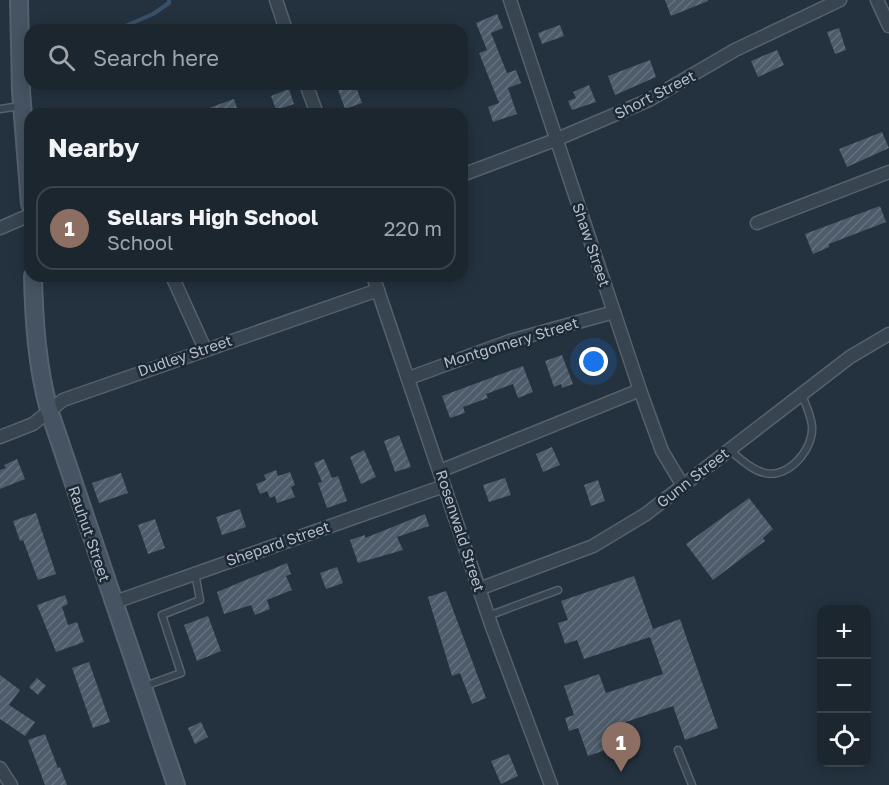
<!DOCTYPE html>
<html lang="en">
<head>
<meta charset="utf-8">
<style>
	body { margin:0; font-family:"Golos Text",sans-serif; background:#242e37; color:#f1f3f6 }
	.controls { position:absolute; right:18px; bottom:18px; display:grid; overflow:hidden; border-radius:12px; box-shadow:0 3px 15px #0003 }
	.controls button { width:54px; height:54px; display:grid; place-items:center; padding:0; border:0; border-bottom:2px solid #39434b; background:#1b262f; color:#f1f3f6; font:30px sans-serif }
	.you { position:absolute; left:594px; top:362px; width:21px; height:21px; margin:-15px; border:4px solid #fff; border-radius:50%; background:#1a73e8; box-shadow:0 0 0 9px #1a73e833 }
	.badge { display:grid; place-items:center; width:39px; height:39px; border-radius:50%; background:#0b8043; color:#fff; font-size:20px; font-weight:700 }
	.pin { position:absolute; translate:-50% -50px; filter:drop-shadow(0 2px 3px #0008) }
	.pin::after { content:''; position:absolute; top:32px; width:21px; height:18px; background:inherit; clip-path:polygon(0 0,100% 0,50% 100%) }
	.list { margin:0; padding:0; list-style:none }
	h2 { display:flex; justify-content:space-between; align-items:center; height:78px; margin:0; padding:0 24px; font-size:26px }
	h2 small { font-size:20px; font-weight:400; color:#a0a5aa }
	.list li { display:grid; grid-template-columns:39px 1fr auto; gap:18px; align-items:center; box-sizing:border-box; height:84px; margin:0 12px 12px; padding:0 12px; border:2px solid #39434b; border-radius:18px }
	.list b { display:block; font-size:22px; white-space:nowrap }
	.list p { margin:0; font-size:20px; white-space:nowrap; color:#a0a5aa }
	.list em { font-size:20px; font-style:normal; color:#a0a5aa }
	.icon { flex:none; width:33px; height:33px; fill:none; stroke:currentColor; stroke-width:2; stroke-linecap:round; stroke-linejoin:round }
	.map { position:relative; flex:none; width:889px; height:785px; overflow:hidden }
	.search { position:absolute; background:#1b262f; box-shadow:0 3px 15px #0003; left:24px; top:24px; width:444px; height:66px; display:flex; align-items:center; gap:15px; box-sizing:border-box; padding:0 21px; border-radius:18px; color:#a0a5aa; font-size:22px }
	.panel { position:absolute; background:#1b262f; box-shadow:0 3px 15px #0003; left:24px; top:108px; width:444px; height:174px; border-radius:18px }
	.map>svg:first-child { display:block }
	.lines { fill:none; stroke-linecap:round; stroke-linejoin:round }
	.stream { stroke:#395168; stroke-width:4 }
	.building { fill:url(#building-hatch) }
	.lane-casing { stroke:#56616d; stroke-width:9 }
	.street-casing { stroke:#56616d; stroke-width:15 }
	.secondary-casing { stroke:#56616d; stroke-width:20 }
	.lane { stroke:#38444f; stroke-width:6 }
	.street { stroke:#38444f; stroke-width:12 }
	.secondary { stroke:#465362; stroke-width:16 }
	.labels { text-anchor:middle; stroke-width:5; stroke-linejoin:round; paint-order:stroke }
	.street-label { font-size:15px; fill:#b4beca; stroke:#1d2934 }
</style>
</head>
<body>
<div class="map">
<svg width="889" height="785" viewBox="0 0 889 785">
	<defs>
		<pattern id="building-hatch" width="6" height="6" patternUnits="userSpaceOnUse" patternTransform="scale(1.5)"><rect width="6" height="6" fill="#4d5b6a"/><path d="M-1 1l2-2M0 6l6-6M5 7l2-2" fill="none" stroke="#64717e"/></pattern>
	</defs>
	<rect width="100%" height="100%" fill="#24323f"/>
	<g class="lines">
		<path class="stream" d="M116,30l37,-16 16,-11v-3"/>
	</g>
	<g class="building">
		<path d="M665,0h43v1l-37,15z"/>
		<path d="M497,14l6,14 -12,5 16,40 9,-3 5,13 -13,5 9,26 -24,8 -5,-15 11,-4 -20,-50 8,-3 -11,-27z"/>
		<path d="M560,25l4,11 -22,8 -4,-11z"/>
		<path d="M839,28l7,22 -11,4 -8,-22z"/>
		<path d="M777,50l7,15 -26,12 -7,-16z"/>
		<path d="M650,60l6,17 -41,18 -7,-19z"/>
		<path d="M336,84h19l7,19 -17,6z"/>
		<path d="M589,85l7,17 -24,8 -4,-9 8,-3 -3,-6z"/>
		<path d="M289,89l5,15 -18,6 -5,-14z"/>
		<path d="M234,99l5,15h-44v-1z"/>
		<path d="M882,132l7,16 -42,19 -8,-18z"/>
		<path d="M880,206l6,16 -57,22v3l-16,7 -8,-20z"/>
		<path d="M562,355l11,29 -11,4 -1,-4 -7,3 -9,-26z"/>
		<path d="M523,366l10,26 -15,6 -5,-14 -27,10 2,4 -25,9 2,6 -15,5 -8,-22z"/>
		<path d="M399,435l12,32 -16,5 -11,-31z"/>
		<path d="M552,447l8,18 -17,7 -7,-18z"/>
		<path d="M364,450l12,27 -15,7 -11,-27z"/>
		<path d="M17,459l8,20 -25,10v-19l6,-2 -2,-3z"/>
		<path d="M324,459l8,19 6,-2 9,25 -20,7 -9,-25 4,-1 -8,-19z"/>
		<path d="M276,470l2,6 12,-4 5,13 -4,2 4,10 -18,6 -2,-7 -5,2 -3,-7 -7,3 -4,-10 10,-4 -2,-5z"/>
		<path d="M121,473l7,20 -29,10 -7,-20z"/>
		<path d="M505,478l6,17 -22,7 -6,-17z"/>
		<path d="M598,480l7,21 -14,5 -7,-21z"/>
		<path d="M749,498l24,31 -10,9 2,3 -52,39 -27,-36z"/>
		<path d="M240,509l6,18 -24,8 -6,-18z"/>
		<path d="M36,513l20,61 -18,6 -15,-40 -3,1 -7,-20z"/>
		<path d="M425,514l4,12 -32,11 6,13 -45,13 -8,-23 15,-5v3z"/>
		<path d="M155,519l10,29 -17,6 -10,-29z"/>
		<path d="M287,563l4,11 -5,2 6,14 -25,10 3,9 -15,6 -4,-10 -27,9 -7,-22z"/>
		<path d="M337,567l6,16 -17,6 -6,-16z"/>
		<path d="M634,576l19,53 27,-10 38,109 -33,12 -12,-34 -62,21 7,19 -30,10 -10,-28 -9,3 -4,-13 9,-3 -10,-29 35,-12 7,19 57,-19 -13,-37 -66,22 -7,-19 -12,4 -7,-21 10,-3 -7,-19z"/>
		<path d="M446,591l40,107 -14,6 -12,-31 -8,3 -24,-79z"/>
		<path d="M65,595l3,9 -6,3 6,18 9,-3 7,20 -28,10 -19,-47z"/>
		<path d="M208,616l13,35 -24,10 -13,-36z"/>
		<path d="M89,662l21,60 -17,6 -21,-60z"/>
		<path d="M0,675l20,15 -11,15 26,17 -10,14 -25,-17z"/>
		<path d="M37,678l9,8 -8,9 -9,-8z"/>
		<path d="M201,722l7,15 -13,7 -7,-16z"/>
		<path d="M45,734l13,34 2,-1 7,18h-22l-17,-45z"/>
		<path d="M509,754l9,22 -17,8 -10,-23z"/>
	</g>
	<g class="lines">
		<defs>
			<g id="lane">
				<path d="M0,109l20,-3"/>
				<path d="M729,450c11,8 22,20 36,23 23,6 49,-24 47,-47 -1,-10 -6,-21 -10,-31"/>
				<path d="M488,616l70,-26"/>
				<path d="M145,686l36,-13 -19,-58 38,-15 -5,-27"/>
				<path d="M678,750l14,35"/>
			</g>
			<g id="street">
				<path d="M276,0l10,30"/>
				<path d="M510,0l130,390 22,61 21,35"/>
				<path d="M877,0l12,26"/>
				<path d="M306,84l11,30"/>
				<path d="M462,175l93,-35 94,-40 86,-50 105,-50"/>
				<path d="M757,223l132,-51"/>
				<path d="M0,228l30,-13"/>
				<path d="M172,276l33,73"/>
				<path d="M373,276l119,351 59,158"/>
				<path d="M409,378l101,-37 104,-29"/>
				<path d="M0,437l33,-13 30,-24 315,-110"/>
				<path d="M440,471l200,-81"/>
				<path d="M479,589l114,-43 53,-32 204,-157 39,-23"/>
				<path d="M112,603l332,-117"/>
				<path d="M0,768l11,17"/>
			</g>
			<g id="secondary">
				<path d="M19,0l2,91 9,113"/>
				<path d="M33,276c1,45 4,90 16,134l127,375"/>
			</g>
		</defs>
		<use href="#lane" class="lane-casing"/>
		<use href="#street" class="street-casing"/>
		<use href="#secondary" class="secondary-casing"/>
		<use href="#lane" class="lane"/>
		<use href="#street" class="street"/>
		<use href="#secondary" class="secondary"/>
	</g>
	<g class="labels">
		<g class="street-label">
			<text transform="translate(655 95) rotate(-27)" y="5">Short Street</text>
			<text transform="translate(591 245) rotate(71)" y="5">Shaw Street</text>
			<text transform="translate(511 343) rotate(-17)" y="5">Montgomery Street</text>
			<text transform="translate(185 356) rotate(-19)" y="5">Dudley Street</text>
			<text transform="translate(693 478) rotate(-38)" y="5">Gunn Street</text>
			<text transform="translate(460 531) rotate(72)" y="5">Rosenwald Street</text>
			<text transform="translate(89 534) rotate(71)" y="5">Rauhut Street</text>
			<text transform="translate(278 544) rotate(-19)" y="5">Shepard Street</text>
		</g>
	</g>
</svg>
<div class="controls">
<button>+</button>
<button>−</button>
<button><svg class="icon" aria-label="locate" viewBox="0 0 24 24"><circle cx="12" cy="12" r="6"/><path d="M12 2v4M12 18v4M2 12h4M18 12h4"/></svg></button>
</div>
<div class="you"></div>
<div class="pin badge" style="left:621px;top:772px;background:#8d6e63">1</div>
<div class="search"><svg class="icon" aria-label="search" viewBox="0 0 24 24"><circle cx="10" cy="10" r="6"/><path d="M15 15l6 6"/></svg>Search here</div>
<section class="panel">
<h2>Nearby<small></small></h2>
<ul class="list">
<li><span class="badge" style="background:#8d6e63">1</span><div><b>Sellars High School</b><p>School</p></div><em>220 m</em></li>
</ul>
</section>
</div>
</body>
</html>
